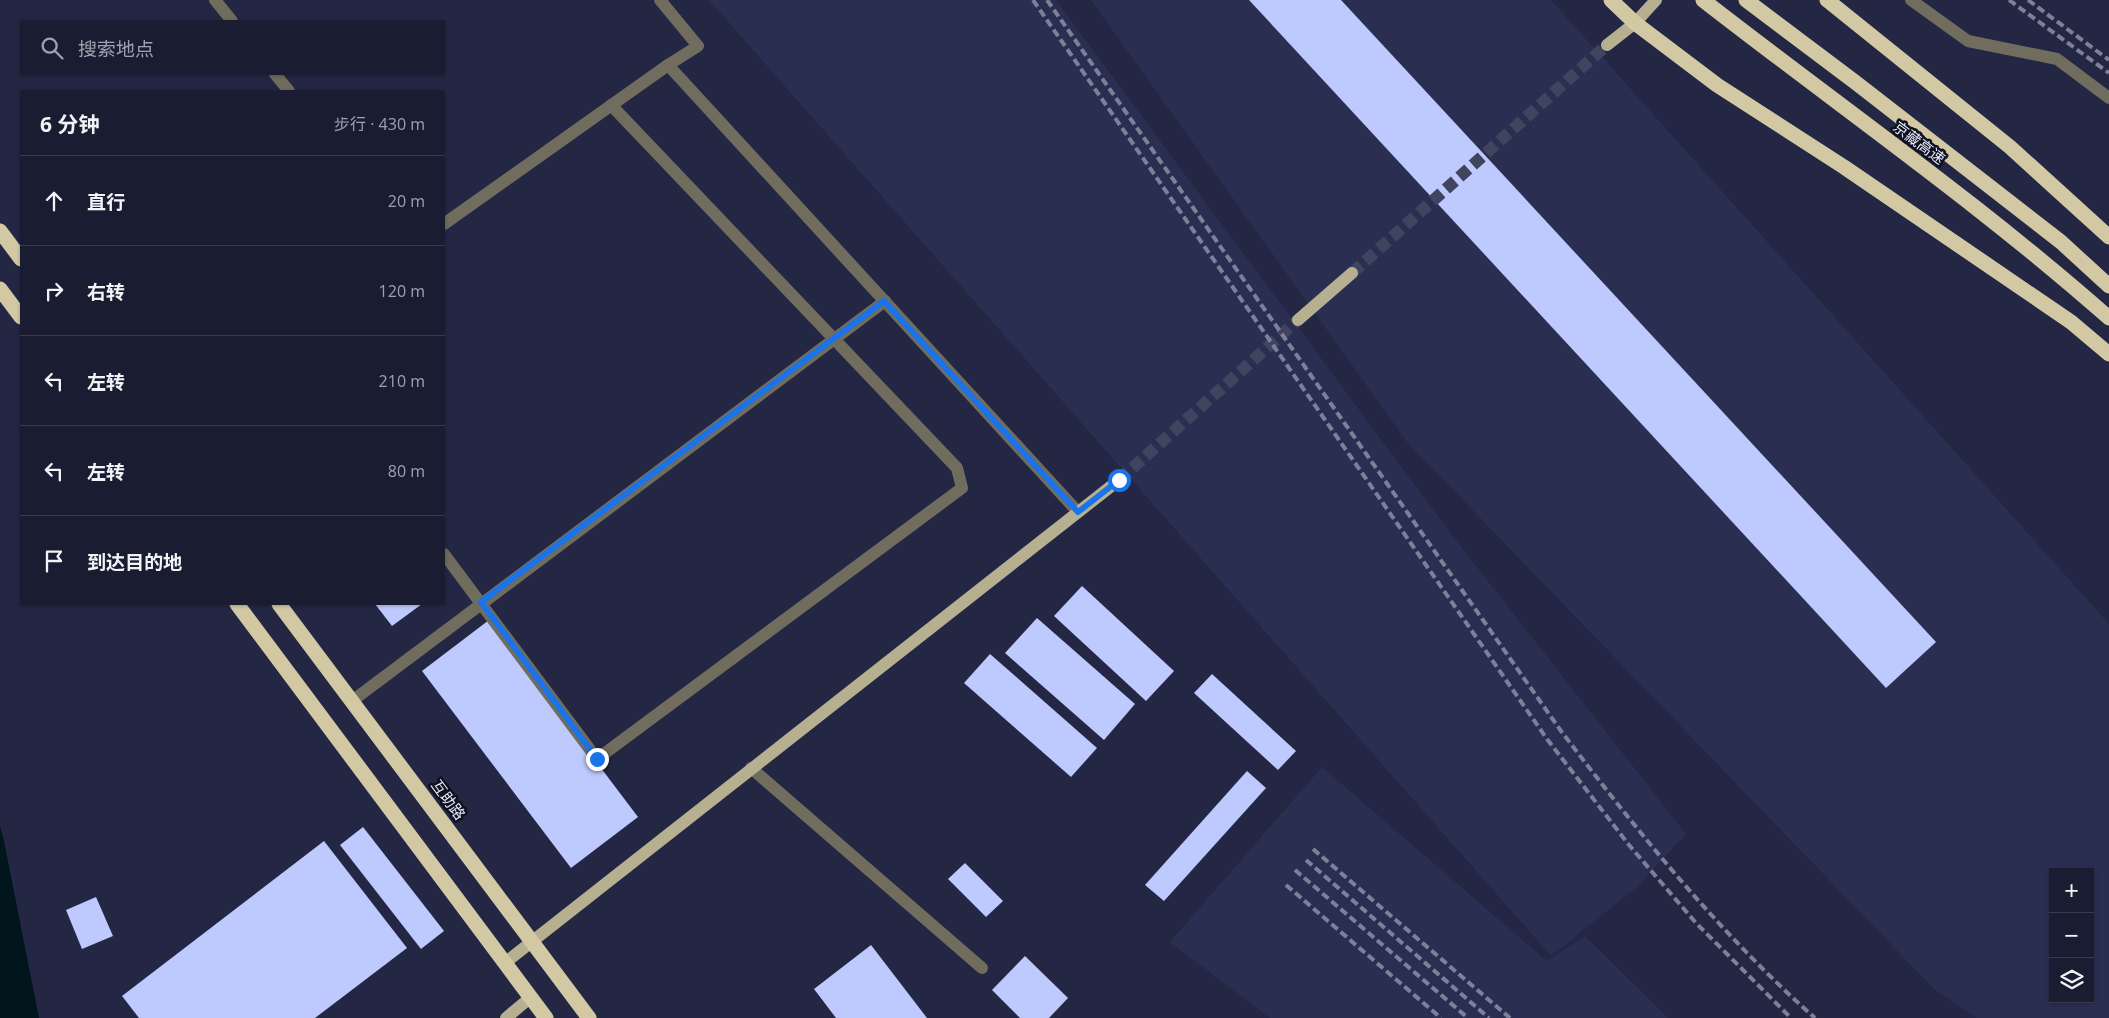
<!DOCTYPE html>
<html lang="zh">
<head>
<meta charset="utf-8">
<style>
	body { margin:0; font-family:"Open Sans","Noto Sans SC",sans-serif; background:#272a3e; color:#f1f3f6 }
	.controls { position:absolute; right:15px; bottom:15px; display:grid; overflow:hidden; border-radius:0px; box-shadow:0 1px 4px #0004 }
	.controls button { width:45px; height:45px; display:grid; place-items:center; padding:0; border:0; border-bottom:1px solid #383b4d; background:#1a1d32; color:#f1f3f6; font:25px sans-serif }
	.stop { position:absolute; width:15px; height:15px; margin:-11px; border:4px solid #1a73e8; border-radius:50%; background:#fff }
	.stop.end { background:#1a73e8; border-color:#fff; box-shadow:0 1px 5px #0008 }
	.list { margin:0; padding:0; list-style:none }
	h2 { display:flex; justify-content:space-between; align-items:center; height:65px; margin:0; padding:0 20px; font-size:21px }
	h2 small { font-size:16px; font-weight:400; color:#9fa2ac }
	.list li { display:grid; grid-template-columns:32px 1fr auto; gap:15px; align-items:center; box-sizing:border-box; height:90px; padding:0 20px; border-top:1px solid #383b4d }
	.list b { display:block; font-size:19px; white-space:nowrap }
	.list em { font-size:16px; font-style:normal; color:#9fa2ac }
	.icon { flex:none; width:28px; height:28px; fill:none; stroke:currentColor; stroke-width:2; stroke-linecap:round; stroke-linejoin:round }
	.map { position:relative; flex:none; width:2109px; height:1018px; overflow:hidden }
	.search { position:absolute; background:#1a1d32; box-shadow:0 1px 4px #0004; left:20px; top:20px; width:425px; height:55px; display:flex; align-items:center; gap:12px; box-sizing:border-box; padding:0 18px; border-radius:0px; color:#9fa2ac; font-size:19px }
	.panel { position:absolute; background:#1a1d32; box-shadow:0 1px 4px #0004; left:20px; top:90px; width:425px; height:515px; border-radius:0px }
	.map>svg:first-child { display:block }
	.built { fill:#2a2f51; fill-rule:evenodd }
	.water { fill:#00151c }
	.building { fill:#bec9fe }
	.lines { fill:none; stroke-linecap:round; stroke-linejoin:round }
	.major-tunnel { stroke:#40445f; stroke-width:12; stroke-dasharray:12 6; stroke-linecap:butt }
	.minor { stroke:#706c5e; stroke-width:12 }
	.major { stroke:#b6af90; stroke-width:12 }
	.highway { stroke:#d2c9a4; stroke-width:15 }
	.rail { stroke:#7d8198; stroke-width:4; stroke-dasharray:8 4; stroke-linecap:butt }
	.route { stroke:#1a73e8; stroke-width:6 }
	.labels { text-anchor:middle; stroke-width:5; stroke-linejoin:round; paint-order:stroke }
	.street-label { font-size:15px; fill:#e6eafd; stroke:#0f111e }
</style>
</head>
<body>
<div class="map">
<svg width="2109" height="1018" viewBox="0 0 2109 1018">
	<rect width="100%" height="100%" fill="#232743"/>
	<g class="built">
		<path d="M709,0h347l392,530 238,304 -50,54 -85,68z"/>
		<path d="M1091,0h460l558,624v394h-132l-43,-29 -527,-547zM2053,872h37v127h-37z"/>
		<path d="M1322,767l225,194 38,-25 83,82h-398l-100,-76z"/>
	</g>
	<path class="water" d="M0,826l4,15 35,177h-39z"/>
	<g class="building">
		<path d="M1249,0h92l595,642 -50,46z"/>
		<path d="M1082,586l92,85 -28,30 -92,-85z"/>
		<path d="M375,604h47l-30,22z"/>
		<path d="M1037,618l98,86 -31,36 -99,-87z"/>
		<path d="M489,620l149,197 -67,51 -149,-197z"/>
		<path d="M990,654l107,94 -26,29 -107,-94z"/>
		<path d="M1212,674l84,77 -18,19 -84,-77z"/>
		<path d="M1247,771l19,17 -102,113 -19,-16z"/>
		<path d="M363,827l81,104 -23,18 -81,-104z"/>
		<path d="M324,841l83,107 -92,70h-176l-17,-22z"/>
		<path d="M965,863l38,38 -17,16 -38,-38z"/>
		<path d="M96,897l17,39 -31,13 -16,-39z"/>
		<path d="M871,945l56,73h-91l-22,-29z"/>
		<path d="M1025,956l43,42 -19,20h-29l-28,-28z"/>
	</g>
	<g class="lines">
		<g class="major-tunnel">
			<path d="M1352,273l255,-228"/>
			<path d="M1119,480l179,-160"/>
		</g>
		<g class="minor">
			<path d="M215,0l17,21"/>
			<path d="M1911,0l57,41 89,18 52,39"/>
			<path d="M668,65l410,447"/>
			<path d="M275,74l14,17"/>
			<path d="M444,224l224,-159 30,-19 -38,-46"/>
			<path d="M444,554l153,205 365,-271 -5,-20 -346,-363"/>
			<path d="M352,701l533,-400"/>
			<path d="M751,768l231,200"/>
		</g>
		<g class="major">
			<path d="M1607,45l28,-22 21,-23"/>
			<path d="M1298,320l54,-47"/>
			<path d="M506,962l613,-482"/>
			<path d="M506,1018l25,-21"/>
		</g>
		<g class="highway">
			<path d="M1611,0l24,23 82,62 127,82 227,155 38,32"/>
			<path d="M1703,0c136,106 277,204 406,318"/>
			<path d="M1746,0l109,82 206,160 48,44"/>
			<path d="M1827,0l183,147 99,90"/>
			<path d="M0,231l21,28"/>
			<path d="M0,289l21,28"/>
			<path d="M237,604l309,414"/>
			<path d="M279,604l310,414"/>
		</g>
		<g class="rail">
			<path d="M1033,0l514,739 82,106 67,78 95,95"/>
			<path d="M1047,0l514,731c77,101 158,202 254,287"/>
			<path d="M2009,0l100,73"/>
			<path d="M2028,0l81,60"/>
			<path d="M1313,849l197,169"/>
			<path d="M1306,860l183,158"/>
			<path d="M1295,870l173,148"/>
			<path d="M1286,885l155,133"/>
		</g>
	</g>
	<g class="lines">
		<path class="route" d="M597,759l-116,-157 403,-301 194,211 41,-32"/>
	</g>
	<g class="labels">
		<g class="street-label">
			<text transform="translate(1919 143) rotate(37)" y="5">京藏高速</text>
			<text transform="translate(448 800) rotate(53)" y="5">互助路</text>
		</g>
	</g>
</svg>
<div class="controls">
<button>+</button>
<button>−</button>
<button><svg class="icon" aria-label="layers" viewBox="0 0 24 24"><path d="M12 4l9 5-9 5-9-5zM3 14l9 5 9-5"/></svg></button>
</div>
<div class="stop" style="left:1119px;top:480px"></div>
<div class="stop end" style="left:597px;top:759px"></div>
<div class="search"><svg class="icon" aria-label="search" viewBox="0 0 24 24"><circle cx="10" cy="10" r="6"/><path d="M15 15l6 6"/></svg>搜索地点</div>
<section class="panel">
<h2>6 分钟<small>步行 · 430 m</small></h2>
<ul class="list">
<li><svg class="icon" aria-label="ahead" viewBox="0 0 24 24"><path d="M12 20V5M6 11l6-6 6 6"/></svg><div><b>直行</b></div><em>20 m</em></li>
<li><svg class="icon" aria-label="right" viewBox="0 0 24 24"><path d="M7 20v-9h11M14 6l5 5-5 5"/></svg><div><b>右转</b></div><em>120 m</em></li>
<li><svg class="icon" aria-label="left" viewBox="0 0 24 24"><path d="M17 20v-9H6M10 6l-5 5 5 5"/></svg><div><b>左转</b></div><em>210 m</em></li>
<li><svg class="icon" aria-label="left" viewBox="0 0 24 24"><path d="M17 20v-9H6M10 6l-5 5 5 5"/></svg><div><b>左转</b></div><em>80 m</em></li>
<li><svg class="icon" aria-label="arrive" viewBox="0 0 24 24"><path d="M6 21V4h12l-3 4 3 4H6"/></svg><div><b>到达目的地</b></div></li>
</ul>
</section>
</div>
</body>
</html>
